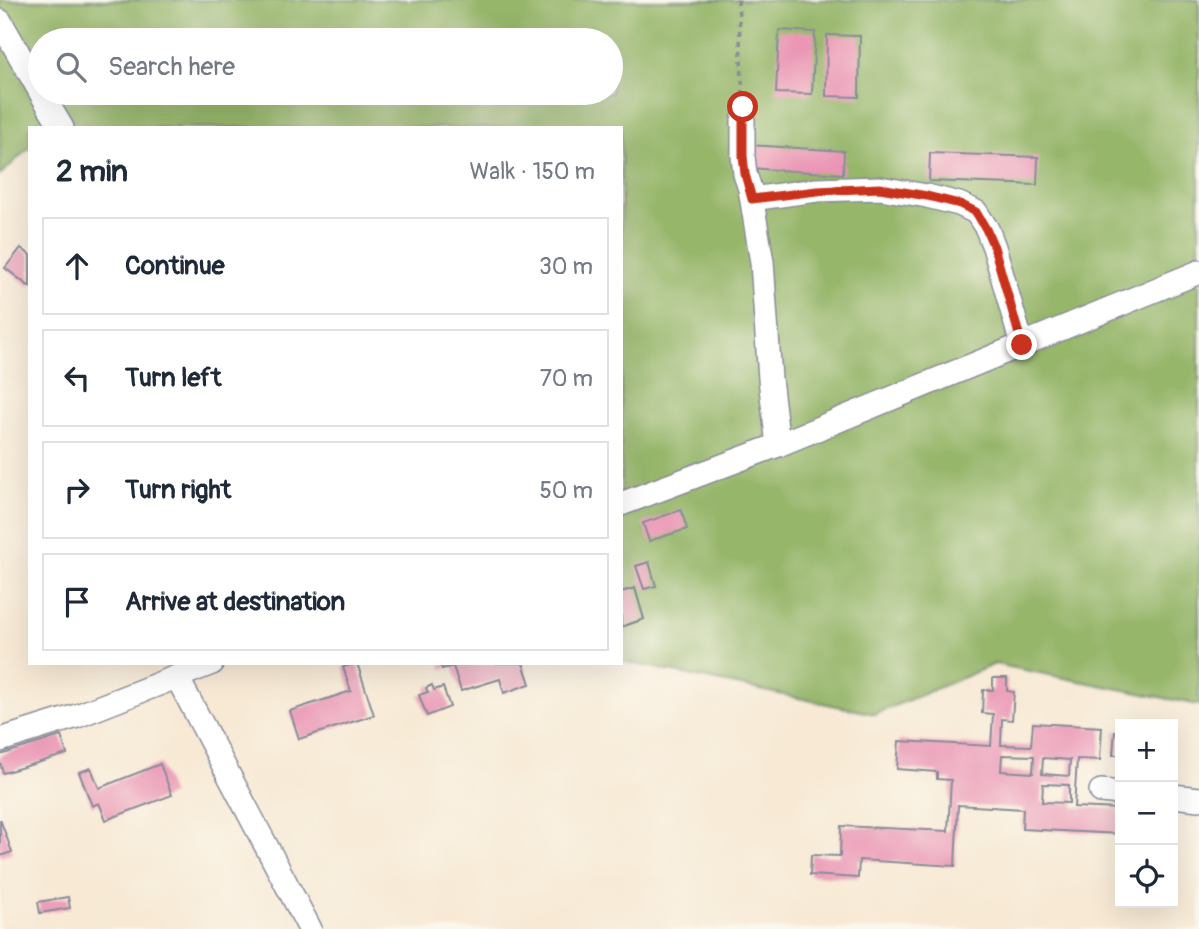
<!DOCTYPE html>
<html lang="en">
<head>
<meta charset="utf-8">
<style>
	body { margin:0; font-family:Pangolin,sans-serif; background:#f2f2f3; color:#1f2937 }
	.controls { position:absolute; right:21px; bottom:21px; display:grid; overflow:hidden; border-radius:0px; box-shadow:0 7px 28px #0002 }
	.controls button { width:63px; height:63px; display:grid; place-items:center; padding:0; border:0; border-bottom:2px solid #e0e1e3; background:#fff; color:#1f2937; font:35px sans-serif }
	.stop { position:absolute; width:21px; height:21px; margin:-16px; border:5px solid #c8321e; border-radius:50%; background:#fff }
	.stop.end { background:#c8321e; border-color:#fff; box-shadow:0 2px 7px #0008 }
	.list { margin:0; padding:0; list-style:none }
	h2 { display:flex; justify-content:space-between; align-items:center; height:91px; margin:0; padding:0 28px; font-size:30px }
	h2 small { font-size:23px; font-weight:400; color:#747a83 }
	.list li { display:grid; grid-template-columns:46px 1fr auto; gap:21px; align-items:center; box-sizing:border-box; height:98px; margin:0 14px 14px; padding:0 14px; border:2px solid #e0e1e3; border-radius:0px }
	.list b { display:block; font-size:26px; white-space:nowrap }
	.list em { font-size:23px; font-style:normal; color:#747a83 }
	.icon { flex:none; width:38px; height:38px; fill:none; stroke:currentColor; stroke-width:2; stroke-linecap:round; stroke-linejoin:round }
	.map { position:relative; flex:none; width:1199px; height:929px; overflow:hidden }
	.search { position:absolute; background:#fff; box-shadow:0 7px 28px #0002; left:28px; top:28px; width:595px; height:77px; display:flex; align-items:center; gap:18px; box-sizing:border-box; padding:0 24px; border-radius:38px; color:#747a83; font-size:26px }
	.panel { position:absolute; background:#fff; box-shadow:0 7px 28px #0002; left:28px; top:126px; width:595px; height:539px; border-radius:0px }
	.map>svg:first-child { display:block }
	.forest { fill:#96b66a; stroke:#587264; stroke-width:2; fill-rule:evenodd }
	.building { fill:#ea95b4; fill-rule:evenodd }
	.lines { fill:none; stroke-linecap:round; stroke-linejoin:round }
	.street-casing { stroke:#898c99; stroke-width:26 }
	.path { stroke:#898c99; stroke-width:3.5; stroke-dasharray:5 5; stroke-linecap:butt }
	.street { stroke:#fff; stroke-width:23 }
	.route { stroke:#c8321e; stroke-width:9 }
</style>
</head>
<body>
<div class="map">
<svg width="1199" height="929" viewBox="0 0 1199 929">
	<rect width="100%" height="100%" fill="#fbf7ec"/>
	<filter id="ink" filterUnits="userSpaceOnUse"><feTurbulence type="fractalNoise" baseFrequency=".0143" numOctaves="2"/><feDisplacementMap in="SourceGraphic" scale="14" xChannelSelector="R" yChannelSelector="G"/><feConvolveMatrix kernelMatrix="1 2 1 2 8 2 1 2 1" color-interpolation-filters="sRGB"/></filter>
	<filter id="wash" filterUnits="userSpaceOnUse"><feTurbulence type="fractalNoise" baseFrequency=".00686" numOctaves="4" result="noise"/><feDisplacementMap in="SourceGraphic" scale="28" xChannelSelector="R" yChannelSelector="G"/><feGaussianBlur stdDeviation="1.57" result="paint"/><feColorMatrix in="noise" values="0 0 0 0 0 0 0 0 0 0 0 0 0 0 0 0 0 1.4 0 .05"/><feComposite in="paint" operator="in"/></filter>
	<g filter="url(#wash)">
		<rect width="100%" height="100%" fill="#f7e9d4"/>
		<path class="forest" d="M0,0h1199v705l-204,-41 -120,50 -254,-53v-533h-591v19l-30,28zM40,40h571v53h-571z"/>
		<g id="blocks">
			<g class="building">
				<path d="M779,30l36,2 -3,62 -36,-1z"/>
				<path d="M827,35l33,1 -1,61 -33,-1z"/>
				<path d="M749,145l95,6 -1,23 -95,-6z"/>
				<path d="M930,153l108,4 -1,28 -108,-4z"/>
				<path d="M21,248l9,7v32l-25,-19z"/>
				<path d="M681,510l6,19 -38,12 -6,-18z"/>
				<path d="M649,562l7,24 -12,3 -8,-23z"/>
				<path d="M635,588l9,31 -23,8v-35z"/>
				<path d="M357,663l17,52 -75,24 -9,-28 61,-20 -8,-24z"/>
				<path d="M440,663h83l7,21 -26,9 -4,-14 -39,12 -8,-25 -11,3z"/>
				<path d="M993,678h14v13l7,1 -2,28 -10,-1 -1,26 30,1 2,-23 69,4 -2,33 -23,-1 -3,48 46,2v25l-98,-5 1,-20 -65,-4 -3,61 -96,-6 -1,18 -48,-3 1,-20 29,1 1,-30 107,5 3,-51 -14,-1v-7l-40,-3 2,-28 92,5 2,-32 -11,-1 1,-23h10zM1002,755l32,1 -1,17 -32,-2zM1043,758l27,2 -1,16 -27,-2zM1043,784l26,1v18l-27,-1z"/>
				<path d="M432,685l2,5 9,-3 7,20 -23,9 -8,-21 9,-3 -2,-4z"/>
				<path d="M1115,731l5,1v23h-7z"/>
				<path d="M61,736l6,18 -64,19 -3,-11v-7z"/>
				<path d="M160,764l12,31 -66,25 -7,-17 -7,3 -13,-34 12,-4 8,20z"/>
				<path d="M0,819l12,33 -12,4z"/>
				<path d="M68,897l2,11 -30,5 -2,-11z"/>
			</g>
		</g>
	</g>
	<g filter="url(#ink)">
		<use href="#blocks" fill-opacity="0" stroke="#898c99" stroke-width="2"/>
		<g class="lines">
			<defs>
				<g id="street">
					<path d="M0,21l40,70"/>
					<path d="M41,93l21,35"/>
					<path d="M743,121v35l2,18 5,15 12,73 8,117 8,66"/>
					<path d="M752,199l65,-9 63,-2 47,8 32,8 17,8 11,17 7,18 28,98"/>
					<path d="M621,504l157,-59 421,-173"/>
					<path d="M177,677l133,252"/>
					<path d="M0,740l77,-24 135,-53"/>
					<path d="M1101,791l19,2"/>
					<path d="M1173,796l26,3"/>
				</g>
			</defs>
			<use href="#street" class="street-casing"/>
			<path class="path" d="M738,0l5,99"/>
			<use href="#street" class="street"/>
		</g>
	</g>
	<g class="lines" filter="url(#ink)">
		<path class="route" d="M743,107v49l2,18 7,25 65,-8 63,-3 47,8 33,8 16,8 10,17 8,18 28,98"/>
	</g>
</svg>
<div class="controls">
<button>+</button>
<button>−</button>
<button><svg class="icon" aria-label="locate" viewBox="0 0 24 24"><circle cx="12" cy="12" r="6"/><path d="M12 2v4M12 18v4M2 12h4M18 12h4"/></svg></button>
</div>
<div class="stop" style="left:743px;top:107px"></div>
<div class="stop end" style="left:1022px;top:345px"></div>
<div class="search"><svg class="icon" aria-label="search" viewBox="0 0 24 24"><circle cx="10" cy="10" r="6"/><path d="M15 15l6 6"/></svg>Search here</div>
<section class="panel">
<h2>2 min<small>Walk · 150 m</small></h2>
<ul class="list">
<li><svg class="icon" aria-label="ahead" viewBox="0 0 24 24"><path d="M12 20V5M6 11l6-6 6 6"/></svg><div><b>Continue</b></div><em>30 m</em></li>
<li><svg class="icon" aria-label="left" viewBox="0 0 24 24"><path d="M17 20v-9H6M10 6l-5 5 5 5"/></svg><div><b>Turn left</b></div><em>70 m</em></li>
<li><svg class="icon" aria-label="right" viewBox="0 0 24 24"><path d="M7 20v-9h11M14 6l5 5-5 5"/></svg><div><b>Turn right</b></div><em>50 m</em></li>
<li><svg class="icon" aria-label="arrive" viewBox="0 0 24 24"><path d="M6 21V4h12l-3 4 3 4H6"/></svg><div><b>Arrive at destination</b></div></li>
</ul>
</section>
</div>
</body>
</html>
